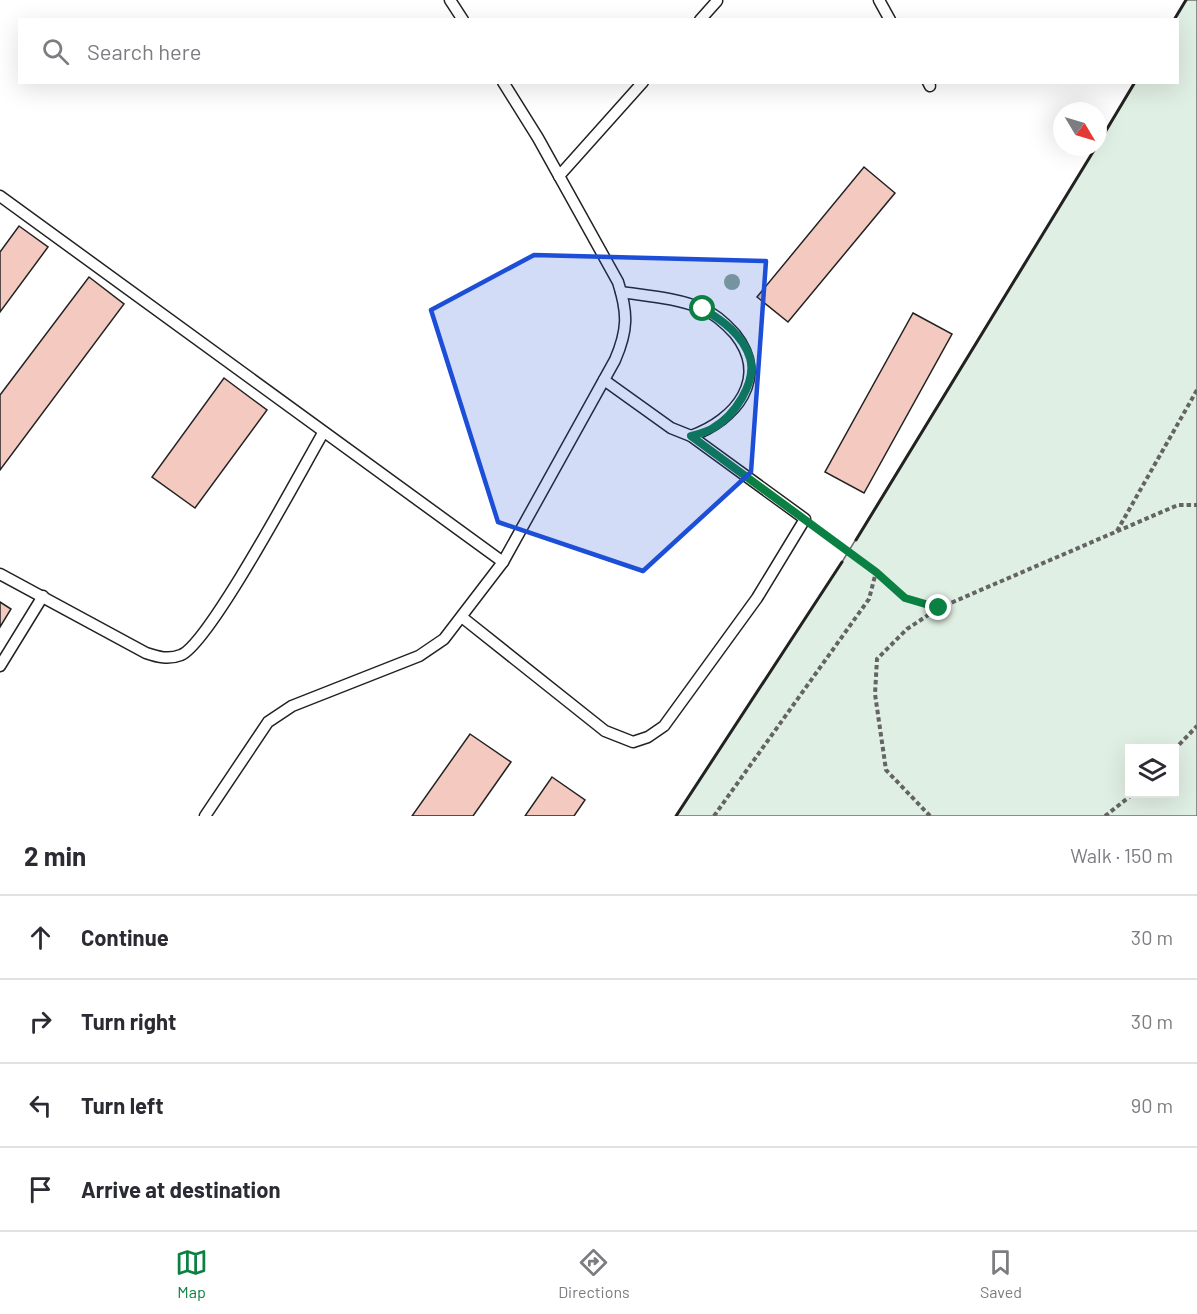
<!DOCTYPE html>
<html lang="en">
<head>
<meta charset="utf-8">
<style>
	body { margin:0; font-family:Barlow,sans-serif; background:#f7f7f7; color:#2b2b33 }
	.controls { position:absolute; right:18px; bottom:18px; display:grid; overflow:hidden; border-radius:0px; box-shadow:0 6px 24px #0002 }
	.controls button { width:54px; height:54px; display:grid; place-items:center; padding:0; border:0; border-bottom:2px solid #e1e1e2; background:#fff; color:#2b2b33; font:30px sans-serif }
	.compass { position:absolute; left:1053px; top:102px; width:54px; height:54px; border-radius:50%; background:#fff; box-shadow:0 6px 24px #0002; rotate:128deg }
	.stop { position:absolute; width:18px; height:18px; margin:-14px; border:4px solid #0b8043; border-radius:50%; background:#fff }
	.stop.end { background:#0b8043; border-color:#fff; box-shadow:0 2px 6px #0008 }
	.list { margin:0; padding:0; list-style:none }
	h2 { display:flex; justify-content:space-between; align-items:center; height:78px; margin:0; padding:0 24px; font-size:26px }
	h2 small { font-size:20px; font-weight:400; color:#7c7c81 }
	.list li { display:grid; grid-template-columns:39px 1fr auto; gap:18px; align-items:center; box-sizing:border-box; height:84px; padding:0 24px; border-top:2px solid #e1e1e2 }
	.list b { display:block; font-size:22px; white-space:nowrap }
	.list em { font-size:20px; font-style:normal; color:#7c7c81 }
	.icon { flex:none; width:33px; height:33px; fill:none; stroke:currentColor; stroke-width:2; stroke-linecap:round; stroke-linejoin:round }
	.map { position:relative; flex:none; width:1197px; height:816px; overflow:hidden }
	.search { position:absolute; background:#fff; box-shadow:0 6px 24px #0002; left:18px; right:18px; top:18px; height:66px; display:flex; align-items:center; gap:15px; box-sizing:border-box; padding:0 21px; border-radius:0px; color:#7c7c81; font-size:22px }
	.sheet { height:414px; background:#fff }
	nav { display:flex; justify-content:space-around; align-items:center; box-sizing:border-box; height:84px; border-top:2px solid #e1e1e2; background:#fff; font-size:16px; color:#7c7c81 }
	nav a { display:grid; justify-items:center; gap:3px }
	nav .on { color:#0b8043 }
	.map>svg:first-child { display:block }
	.green { fill:#e0efe3; stroke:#6f6f6f; stroke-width:1.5; fill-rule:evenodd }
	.building { fill:#f3c9c0; stroke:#222; stroke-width:1.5 }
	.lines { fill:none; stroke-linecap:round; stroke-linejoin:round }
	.service-casing { stroke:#222; stroke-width:13 }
	.path { stroke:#646464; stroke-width:4; stroke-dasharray:4.5 3; stroke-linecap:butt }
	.service { stroke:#fff; stroke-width:10 }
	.wall { stroke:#222; stroke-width:3 }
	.tree { fill:#8da692 }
	.route { stroke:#0b8043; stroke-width:8 }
	.marked { fill:#1d4ed8; fill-opacity:0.2; stroke:#1d4ed8; stroke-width:4.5; stroke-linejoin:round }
</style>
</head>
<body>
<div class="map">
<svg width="1197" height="816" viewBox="0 0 1197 816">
	<rect width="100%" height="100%" fill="#fff"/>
	<path class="green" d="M1186,0h11v816h-521l166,-254 293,-479 43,-1v-62l-4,-1zM1130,748h44v46h-44z"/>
	<g class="building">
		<path d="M864,167l31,26 -107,129 -31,-25z"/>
		<path d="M19,226l29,21 -48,65v-60z"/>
		<path d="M89,277l35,27 -124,166v-75z"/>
		<path d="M913,313l39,21 -88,159 -39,-21z"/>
		<path d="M224,378l43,32 -72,98 -43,-31z"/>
		<path d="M0,602l11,7 -11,18z"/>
		<path d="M470,734l41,28 -38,54h-61z"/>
		<path d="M552,777l33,23 -11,16h-49z"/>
	</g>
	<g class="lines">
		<defs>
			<g id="service">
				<path d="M450,0l13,20"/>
				<path d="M879,0l11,20"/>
				<path d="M700,20l17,-19"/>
				<path d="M928,82l2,4"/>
				<path d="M559,176l84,-94"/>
				<path d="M0,196l503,366"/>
				<path d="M621,292c27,4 57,6 82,17 13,5 23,15 32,25 35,44 1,86 -44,102"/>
				<path d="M0,574l146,79c12,4 22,7 35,2 29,-12 121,-186 142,-222"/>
				<path d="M463,618l142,113 28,11 15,-5 16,-11 93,-128 48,-79 -114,-83 -20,-8 -67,-48"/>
				<path d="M0,666l43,-70"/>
				<path d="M205,816l63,-94 24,-16 127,-50 25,-17 59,-77 112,-202c13,-30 13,-47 3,-78l-80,-144 -35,-56"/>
			</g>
		</defs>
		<use href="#service" class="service-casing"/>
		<g class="path">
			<path d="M1117,531l80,-141"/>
			<path d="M876,572l29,26 34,10"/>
			<path d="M1174,750l23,-24"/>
			<path d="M714,816l155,-217 7,-27 -59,-44"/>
			<path d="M930,816l-44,-46 -11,-76 2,-35 30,-30 32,-21 239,-103h19"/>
			<path d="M1105,816l28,-22"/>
		</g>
		<use href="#service" class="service"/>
		<g class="wall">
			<path d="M1174,20l12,-20"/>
			<path d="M1098,144l37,-62"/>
			<path d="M856,540l240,-393"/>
			<path d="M676,816l166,-254"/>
		</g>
	</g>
	<circle class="tree" cx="732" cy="282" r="8"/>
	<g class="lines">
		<path class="route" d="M703,309c19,11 40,26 47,49 7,25 -16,58 -37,70 -6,4 -15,6 -22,8l185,136 29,26 34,10"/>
	</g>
	<path class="marked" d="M534,255l232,6 -15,211 -108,99 -145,-49 -67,-212z"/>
</svg>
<div class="controls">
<button><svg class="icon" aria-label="layers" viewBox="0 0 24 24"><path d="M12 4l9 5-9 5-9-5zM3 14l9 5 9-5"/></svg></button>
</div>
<svg class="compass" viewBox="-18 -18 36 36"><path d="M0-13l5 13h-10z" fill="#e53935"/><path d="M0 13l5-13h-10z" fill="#7c7c81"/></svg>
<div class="stop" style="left:703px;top:309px"></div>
<div class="stop end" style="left:939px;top:608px"></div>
<div class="search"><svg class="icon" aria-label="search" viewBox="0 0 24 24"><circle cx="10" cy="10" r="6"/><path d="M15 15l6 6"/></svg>Search here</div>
</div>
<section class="sheet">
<h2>2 min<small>Walk · 150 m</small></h2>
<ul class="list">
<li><svg class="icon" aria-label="ahead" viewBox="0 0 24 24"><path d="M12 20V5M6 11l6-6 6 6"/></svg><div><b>Continue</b></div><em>30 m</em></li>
<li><svg class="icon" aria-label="right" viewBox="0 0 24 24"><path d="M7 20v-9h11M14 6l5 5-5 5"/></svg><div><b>Turn right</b></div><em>30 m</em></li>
<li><svg class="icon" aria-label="left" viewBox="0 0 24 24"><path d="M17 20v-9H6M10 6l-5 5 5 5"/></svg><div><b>Turn left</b></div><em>90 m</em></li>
<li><svg class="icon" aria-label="arrive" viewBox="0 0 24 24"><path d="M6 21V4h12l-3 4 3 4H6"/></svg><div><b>Arrive at destination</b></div></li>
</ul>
</section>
<nav>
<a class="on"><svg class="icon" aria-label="map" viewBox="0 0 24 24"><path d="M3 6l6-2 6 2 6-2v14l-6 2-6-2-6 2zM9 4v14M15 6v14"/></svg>Map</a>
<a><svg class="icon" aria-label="directions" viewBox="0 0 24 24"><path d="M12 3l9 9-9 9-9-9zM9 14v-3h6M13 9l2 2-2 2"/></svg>Directions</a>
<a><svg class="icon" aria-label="saved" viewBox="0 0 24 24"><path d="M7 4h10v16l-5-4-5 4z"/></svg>Saved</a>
</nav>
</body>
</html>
